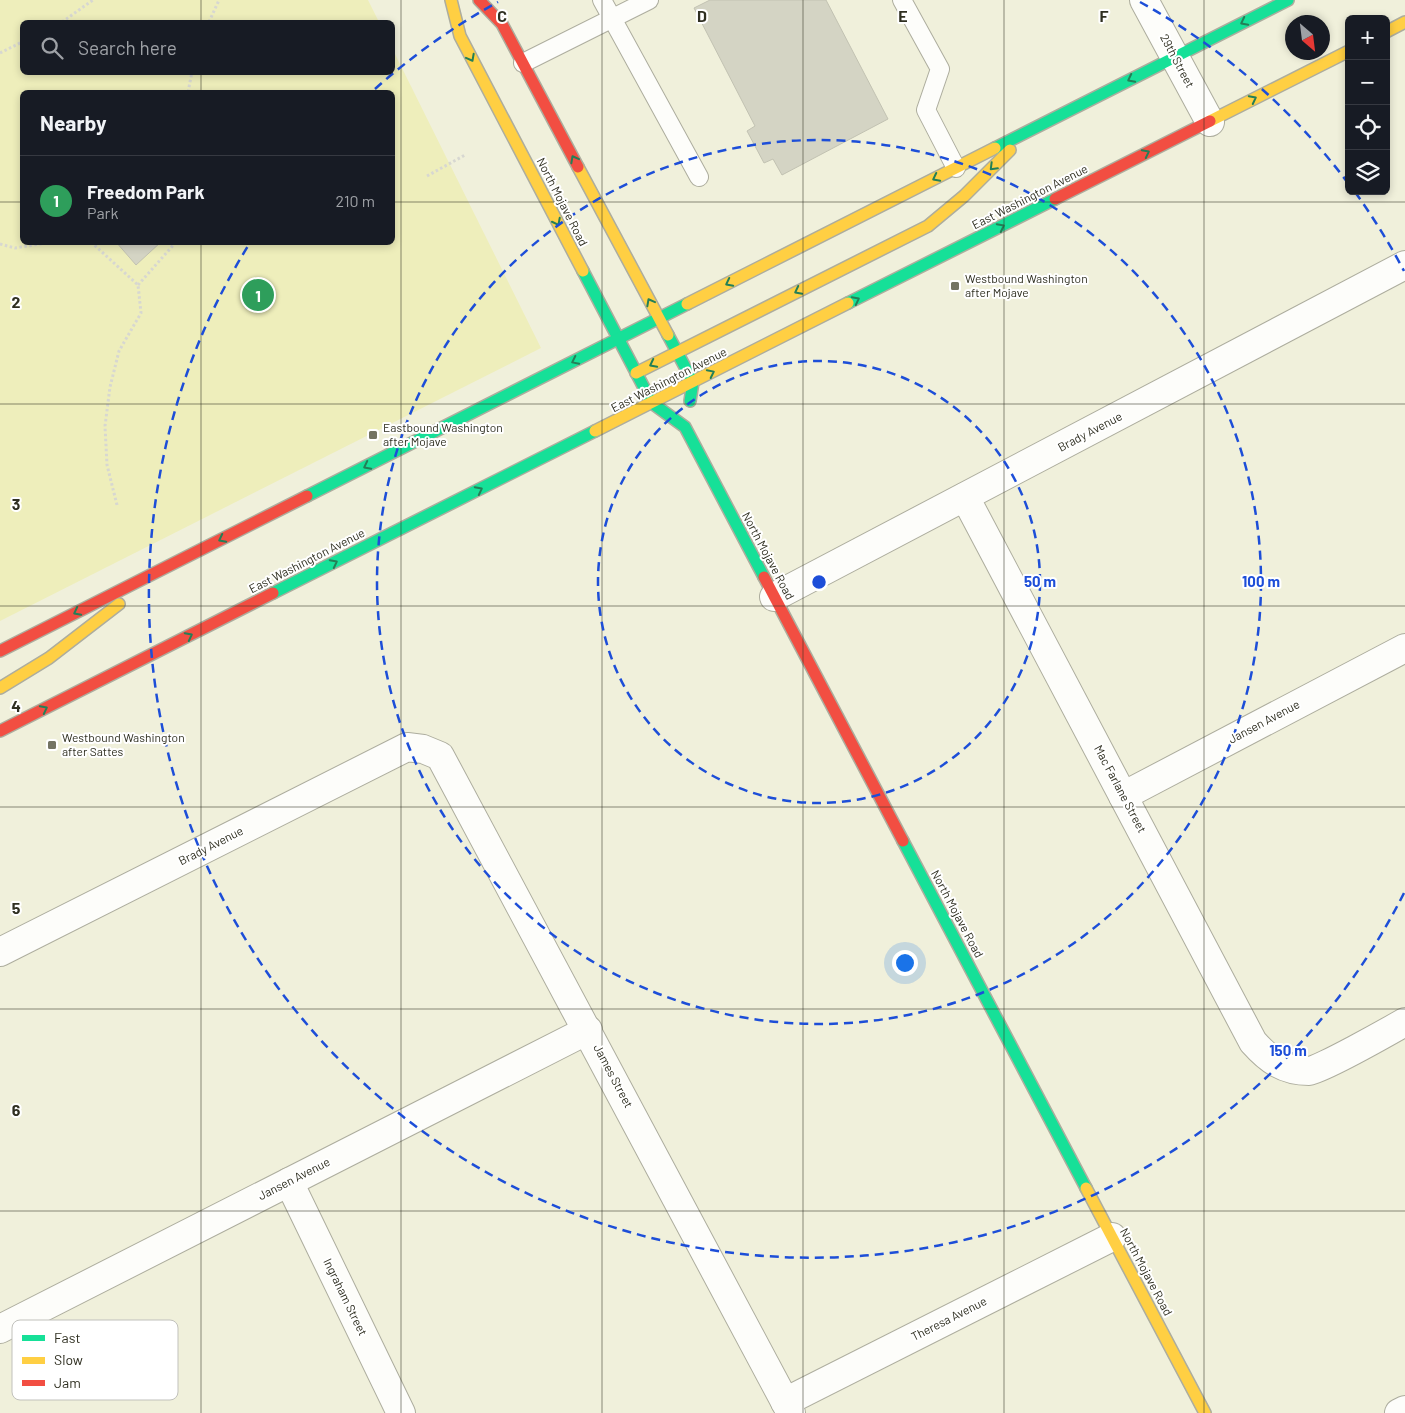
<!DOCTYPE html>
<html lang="en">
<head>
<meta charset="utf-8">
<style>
	body { margin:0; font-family:Barlow,sans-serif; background:#242831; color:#f1f3f6 }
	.controls { position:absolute; right:15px; top:15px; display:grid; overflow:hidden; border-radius:8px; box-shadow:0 2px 8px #0003 }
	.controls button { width:45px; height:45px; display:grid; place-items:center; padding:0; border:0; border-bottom:1px solid #363941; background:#171b24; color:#f1f3f6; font:25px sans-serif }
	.compass { position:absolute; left:1285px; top:15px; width:45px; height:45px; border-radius:50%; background:#171b24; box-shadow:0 2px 8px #0003; rotate:152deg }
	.you { position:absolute; left:904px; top:962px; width:18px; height:18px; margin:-12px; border:4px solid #fff; border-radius:50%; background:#1a73e8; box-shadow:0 0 0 8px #1a73e833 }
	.badge { display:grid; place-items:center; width:32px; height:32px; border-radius:50%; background:#737362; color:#fff; font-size:16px; font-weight:700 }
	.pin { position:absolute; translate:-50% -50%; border:2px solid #fff; box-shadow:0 1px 5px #0006 }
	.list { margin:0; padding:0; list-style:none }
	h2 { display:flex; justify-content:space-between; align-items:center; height:65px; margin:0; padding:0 20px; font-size:21px }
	h2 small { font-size:16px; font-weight:400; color:#9ea1a6 }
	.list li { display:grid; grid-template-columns:32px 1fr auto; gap:15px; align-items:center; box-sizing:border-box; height:90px; padding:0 20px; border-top:1px solid #363941 }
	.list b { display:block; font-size:19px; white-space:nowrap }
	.list p { margin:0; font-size:16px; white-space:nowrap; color:#9ea1a6 }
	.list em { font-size:16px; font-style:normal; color:#9ea1a6 }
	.icon { flex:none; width:28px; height:28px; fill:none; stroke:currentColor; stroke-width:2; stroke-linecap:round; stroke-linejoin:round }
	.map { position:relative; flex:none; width:1405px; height:1413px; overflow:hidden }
	.search { position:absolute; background:#171b24; box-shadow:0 2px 8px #0003; left:20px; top:20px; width:375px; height:55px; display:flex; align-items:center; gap:12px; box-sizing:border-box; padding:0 18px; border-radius:8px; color:#9ea1a6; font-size:19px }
	.panel { position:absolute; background:#171b24; box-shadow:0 2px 8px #0003; left:20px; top:90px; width:375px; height:155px; border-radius:8px }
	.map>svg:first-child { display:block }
	.green { fill:#eeb; fill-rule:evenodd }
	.building { fill:#d4d4c4; stroke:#c2c2b2 }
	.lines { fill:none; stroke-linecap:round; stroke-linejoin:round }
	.lane-casing { stroke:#adad9e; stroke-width:20 }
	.street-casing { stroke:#adad9e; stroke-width:30 }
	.fast-casing { stroke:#adad9e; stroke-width:14 }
	.slow-casing { stroke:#adad9e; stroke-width:14 }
	.jam-casing { stroke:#adad9e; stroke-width:14 }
	.path { stroke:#d7d7d1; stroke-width:3; stroke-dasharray:2.5 2.5; stroke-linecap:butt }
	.lane { stroke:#fdfdfa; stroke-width:18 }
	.street { stroke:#fdfdfa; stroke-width:28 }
	.fast { stroke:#16e098; stroke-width:11 }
	.slow { stroke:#ffcf43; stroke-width:11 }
	.jam { stroke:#f24e42; stroke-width:11 }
	.oneway { stroke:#247f57 }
	.grid { fill:none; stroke:#2f2f21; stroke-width:1; stroke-opacity:0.55 }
	.ring { fill:none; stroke:#1d4ed8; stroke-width:2.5; stroke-dasharray:9 6 }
	.poi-dot { fill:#737362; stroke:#fff; stroke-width:2 }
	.labels { text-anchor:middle; stroke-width:4; stroke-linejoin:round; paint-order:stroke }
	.street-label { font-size:12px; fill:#2f2f21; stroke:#fff }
	.poi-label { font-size:12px; fill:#2f2f21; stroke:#fff; text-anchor:start }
	.key { fill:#fff; stroke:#c1c1bc; stroke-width:1 }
	.key-label { font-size:14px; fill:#2f2f21 }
	.grid-label { font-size:16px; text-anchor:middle; font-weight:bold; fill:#2f2f21; stroke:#fff; stroke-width:4; stroke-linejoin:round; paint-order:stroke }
	.centre { fill:#1d4ed8; stroke:#fff; stroke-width:2.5 }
	.ring-label { font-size:15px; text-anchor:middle; font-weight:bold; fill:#1d4ed8; stroke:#fff; stroke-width:4; stroke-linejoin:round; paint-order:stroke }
</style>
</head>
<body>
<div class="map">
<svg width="1405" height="1413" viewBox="0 0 1405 1413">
	<rect width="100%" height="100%" fill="#f0f0db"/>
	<path class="green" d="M0,0h368l11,22h-357v50h370l1,-22 148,298 -541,273zM22,92h370v150h-370z"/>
	<g class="building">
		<path d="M710,0h116l62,119 -106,56 -9,-16 -9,4 -17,-32 8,-5 -61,-118z"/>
		<path d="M116,242h45l-25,23z"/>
	</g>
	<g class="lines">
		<defs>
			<g id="lane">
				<path d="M602,0l97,177"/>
				<path d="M902,0l38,69 -14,41 30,58"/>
				<path d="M523,63l126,-63"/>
			</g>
			<g id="street">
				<path d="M1144,0l66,122"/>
				<path d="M965,497l288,545c16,18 31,29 56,29 9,0 82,-41 96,-49"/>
				<path d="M774,597l631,-332"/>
				<path d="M1123,796l282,-148"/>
				<path d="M0,952l407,-205 16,2 17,7 351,657"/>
				<path d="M289,1182l112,231"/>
				<path d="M0,1329l588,-299"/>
				<path d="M785,1402l327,-165"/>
				<path d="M1399,1413l6,-3"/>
			</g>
			<g id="fast">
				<path d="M995,148l293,-148"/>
				<path d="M583,271l69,132 33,24 79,150"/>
				<path d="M848,303l207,-104"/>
				<path d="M668,335l25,47 -3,19"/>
				<path d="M307,496l380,-192"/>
				<path d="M273,593l322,-162"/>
				<path d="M903,841l183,347"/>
			</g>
			<g id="slow">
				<path d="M451,0l9,36 123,235"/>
				<path d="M1386,32l19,-10"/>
				<path d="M1210,121l139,-70"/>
				<path d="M578,167l90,168"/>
				<path d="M687,304l308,-156"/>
				<path d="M636,373l292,-147 36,-30 46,-46"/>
				<path d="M595,431l253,-128"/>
				<path d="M0,688l49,-30 70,-54"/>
				<path d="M1086,1188l119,225"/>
			</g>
			<g id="jam">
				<path d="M479,0l23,24 76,143"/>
				<path d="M1055,199l155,-78"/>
				<path d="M764,577l139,264"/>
				<path d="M0,651l307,-155"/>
				<path d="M0,731l273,-138"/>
			</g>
		</defs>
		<use href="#lane" class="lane-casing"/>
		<use href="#street" class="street-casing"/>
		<use href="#fast" class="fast-casing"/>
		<use href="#slow" class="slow-casing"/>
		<use href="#jam" class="jam-casing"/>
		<g class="path">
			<path d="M62,22l31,-22"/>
			<path d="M209,22l10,-22"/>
			<path d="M0,53l22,-11"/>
			<path d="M188,92l4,-20"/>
			<path d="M427,176l38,-21"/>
			<path d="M91,242l47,43 3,28 -22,38 -9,36 -5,39 2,39 10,40"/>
			<path d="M0,244l15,4 37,-6"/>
			<path d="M138,285l38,-43"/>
		</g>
		<use href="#lane" class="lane"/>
		<use href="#street" class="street"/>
		<use href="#fast" class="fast"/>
		<use href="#slow" class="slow"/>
		<use href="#jam" class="jam"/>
	</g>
	<defs><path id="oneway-chevron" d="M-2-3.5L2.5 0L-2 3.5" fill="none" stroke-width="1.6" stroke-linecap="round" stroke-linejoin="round" transform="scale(1.25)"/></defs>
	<g class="oneway">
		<use href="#oneway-chevron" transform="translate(1244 22) rotate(153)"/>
		<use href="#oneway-chevron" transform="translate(471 58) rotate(62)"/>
		<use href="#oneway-chevron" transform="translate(1131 79) rotate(153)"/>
		<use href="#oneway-chevron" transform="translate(1253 99) rotate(-27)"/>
		<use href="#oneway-chevron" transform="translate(1146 153) rotate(-27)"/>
		<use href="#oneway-chevron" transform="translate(574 159) rotate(-118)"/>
		<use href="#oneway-chevron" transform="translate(993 167) rotate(135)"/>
		<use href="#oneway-chevron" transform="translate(936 178) rotate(153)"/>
		<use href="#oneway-chevron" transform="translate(557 222) rotate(63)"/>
		<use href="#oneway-chevron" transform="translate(1001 227) rotate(-27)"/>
		<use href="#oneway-chevron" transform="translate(729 283) rotate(153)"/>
		<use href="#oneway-chevron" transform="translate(798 291) rotate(153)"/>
		<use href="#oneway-chevron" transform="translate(856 300) rotate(-27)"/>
		<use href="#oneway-chevron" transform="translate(650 302) rotate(-118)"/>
		<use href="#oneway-chevron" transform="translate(575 361) rotate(154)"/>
		<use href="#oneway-chevron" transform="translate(653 364) rotate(153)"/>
		<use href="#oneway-chevron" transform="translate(711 373) rotate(-26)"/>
		<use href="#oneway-chevron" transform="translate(367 466) rotate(153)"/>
		<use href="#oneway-chevron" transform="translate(479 490) rotate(-27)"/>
		<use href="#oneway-chevron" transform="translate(222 539) rotate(153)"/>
		<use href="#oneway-chevron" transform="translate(334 563) rotate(-27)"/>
		<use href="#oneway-chevron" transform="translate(77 612) rotate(153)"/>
		<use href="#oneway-chevron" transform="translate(189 636) rotate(-27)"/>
		<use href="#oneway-chevron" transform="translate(44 709) rotate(-27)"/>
	</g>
	<path class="grid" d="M201,0v22M401,0v1413M602,0v1413M803,0v1413M1004,0v1413M1204,0v1413M201,72v20M0,202h22M392,202h1013M201,242v1171M0,404h1405M0,606h1405M0,807h1405M0,1009h1405M0,1211h1405"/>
	<g class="ring">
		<circle cx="819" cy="582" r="221"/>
		<circle cx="819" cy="582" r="442"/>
		<path d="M1404 893A663 663 0 1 1 248 246M375 89A663 663 0 0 1 498 2M1140 2A663 663 0 0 1 1348 183M1355 192A663 663 0 0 1 1404 271"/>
	</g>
	<g class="poi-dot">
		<rect x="950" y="281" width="10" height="10" rx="2.5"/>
		<rect x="368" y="430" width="10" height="10" rx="2.5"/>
		<rect x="47" y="740" width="10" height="10" rx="2.5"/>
	</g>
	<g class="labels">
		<g class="street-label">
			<text transform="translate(1177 61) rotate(62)" y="4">29th Street</text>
			<text transform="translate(1030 197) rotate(-27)" y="4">East Washington Avenue</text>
			<text transform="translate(562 202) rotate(63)" y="4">North Mojave Road</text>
			<text transform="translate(669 380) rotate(-27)" y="4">East Washington Avenue</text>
			<text transform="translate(1090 432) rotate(-28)" y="4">Brady Avenue</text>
			<text transform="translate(768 556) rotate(62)" y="4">North Mojave Road</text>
			<text transform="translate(307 561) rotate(-27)" y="4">East Washington Avenue</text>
			<text transform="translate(1264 722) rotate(-28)" y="4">Jansen Avenue</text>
			<text transform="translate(1120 789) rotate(62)" y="4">Mac Farlane Street</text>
			<text transform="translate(211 846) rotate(-27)" y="4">Brady Avenue</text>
			<text transform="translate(957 914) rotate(62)" y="4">North Mojave Road</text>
			<text transform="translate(613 1076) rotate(62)" y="4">James Street</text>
			<text transform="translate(294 1179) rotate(-27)" y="4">Jansen Avenue</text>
			<text transform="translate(1146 1272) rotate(62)" y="4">North Mojave Road</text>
			<text transform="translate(345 1297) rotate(64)" y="4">Ingraham Street</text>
			<text transform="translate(949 1319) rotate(-27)" y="4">Theresa Avenue</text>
		</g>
		<g class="poi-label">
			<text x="965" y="283">Westbound Washington<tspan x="965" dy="14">after Mojave</tspan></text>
			<text x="383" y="432">Eastbound Washington<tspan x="383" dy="14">after Mojave</tspan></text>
			<text x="62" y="742">Westbound Washington<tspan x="62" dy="14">after Sattes</tspan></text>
		</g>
	</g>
	<rect x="12" y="1320" width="166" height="80" rx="8" class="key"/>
	<rect x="22" y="1335" width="23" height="6" fill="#16e098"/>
	<rect x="22" y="1357" width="23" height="7" fill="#ffcf43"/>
	<rect x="22" y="1380" width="23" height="6" fill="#f24e42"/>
	<g class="key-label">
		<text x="54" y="1343">Fast</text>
		<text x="54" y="1365">Slow</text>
		<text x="54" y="1388">Jam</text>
	</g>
	<g class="grid-label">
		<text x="502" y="22">C</text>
		<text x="702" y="22">D</text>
		<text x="903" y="22">E</text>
		<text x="1104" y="22">F</text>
		<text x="16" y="308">2</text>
		<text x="16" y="510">3</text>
		<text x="16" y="712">4</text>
		<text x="16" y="914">5</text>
		<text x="16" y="1116">6</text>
	</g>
	<circle cx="819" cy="582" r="8" class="centre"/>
	<g class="ring-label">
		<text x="1040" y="587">50 m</text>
		<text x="1261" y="587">100 m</text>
		<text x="1288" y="1056">150 m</text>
	</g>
</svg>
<div class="controls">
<button>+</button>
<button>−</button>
<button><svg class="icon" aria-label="locate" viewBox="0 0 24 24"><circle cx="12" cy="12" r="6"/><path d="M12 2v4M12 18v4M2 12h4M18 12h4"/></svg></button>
<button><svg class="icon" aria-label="layers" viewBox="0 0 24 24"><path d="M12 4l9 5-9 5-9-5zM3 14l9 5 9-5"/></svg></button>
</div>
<svg class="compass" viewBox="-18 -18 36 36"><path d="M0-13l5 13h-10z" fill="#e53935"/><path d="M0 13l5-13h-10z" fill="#9ea1a6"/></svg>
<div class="you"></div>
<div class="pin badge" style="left:258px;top:295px;background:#2e9e5b">1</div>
<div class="search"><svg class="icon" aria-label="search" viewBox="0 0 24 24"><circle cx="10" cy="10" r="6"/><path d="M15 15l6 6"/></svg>Search here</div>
<section class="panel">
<h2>Nearby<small></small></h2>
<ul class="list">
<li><span class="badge" style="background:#2e9e5b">1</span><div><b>Freedom Park</b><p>Park</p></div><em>210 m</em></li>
</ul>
</section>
</div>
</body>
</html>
